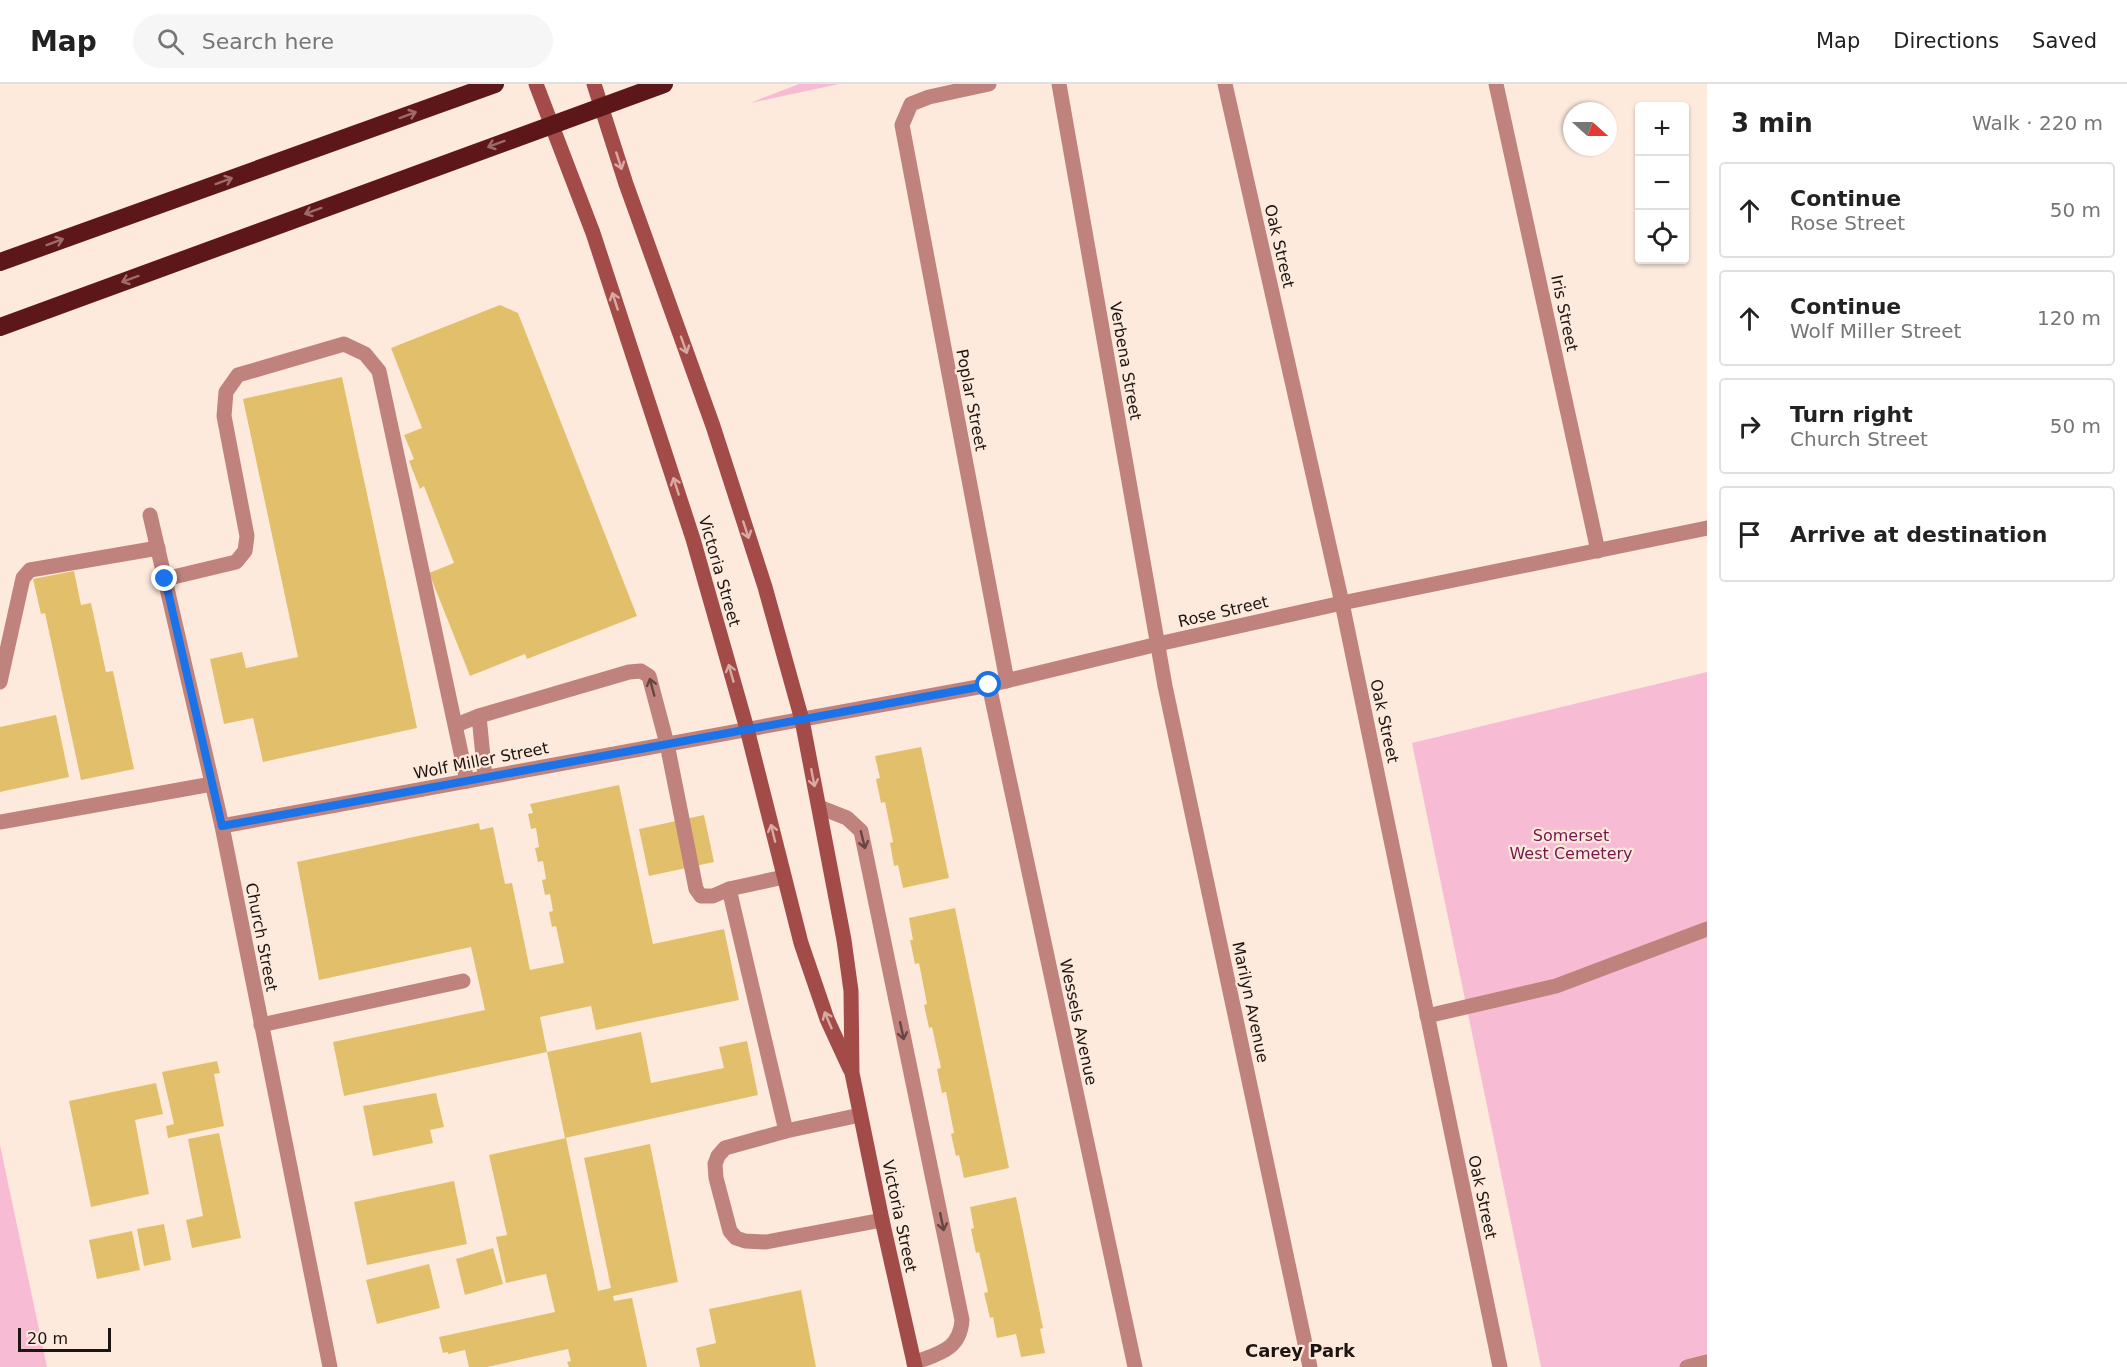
<!DOCTYPE html>
<html lang="en">
<head>
<meta charset="utf-8">
<style>
	body { margin:0; font-family:"DejaVu Sans",sans-serif; background:#f6f6f6; color:#222 }
	.controls { position:absolute; right:18px; top:18px; display:grid; overflow:hidden; border-radius:6px; box-shadow:0 2px 4px #0004 }
	.controls button { width:54px; height:54px; display:grid; place-items:center; padding:0; border:0; border-bottom:2px solid #e0e0e0; background:#fff; color:#222; font:30px sans-serif }
	.compass { position:absolute; left:1563px; top:18px; width:54px; height:54px; border-radius:50%; background:#fff; box-shadow:0 2px 4px #0004; rotate:111deg }
	.scale { position:absolute; left:18px; bottom:15px; width:93px; box-sizing:border-box; padding-left:6px; border:3px solid #1c1511; border-top:0; font-size:16px; line-height:21px; white-space:nowrap; color:#1c1511; -webkit-text-stroke:4px #fdeadd; paint-order:stroke }
	.stop { position:absolute; width:18px; height:18px; margin:-14px; border:4px solid #1a73e8; border-radius:50%; background:#fff }
	.stop.end { background:#1a73e8; border-color:#fff; box-shadow:0 2px 6px #0008 }
	.list { margin:0; padding:0; list-style:none }
	h2 { display:flex; justify-content:space-between; align-items:center; height:78px; margin:0; padding:0 24px; font-size:26px }
	h2 small { font-size:20px; font-weight:400; color:#767676 }
	.list li { display:grid; grid-template-columns:39px 1fr auto; gap:18px; align-items:center; box-sizing:border-box; height:96px; margin:0 12px 12px; padding:0 12px; border:2px solid #e0e0e0; border-radius:6px }
	.list b { display:block; font-size:22px; white-space:nowrap }
	.list p { margin:0; font-size:20px; white-space:nowrap; color:#767676 }
	.list em { font-size:20px; font-style:normal; color:#767676 }
	.icon { flex:none; width:33px; height:33px; fill:none; stroke:currentColor; stroke-width:2; stroke-linecap:round; stroke-linejoin:round }
	.map { position:relative; flex:none; width:1707px; height:1283px; overflow:hidden }
	header { display:flex; align-items:center; gap:36px; box-sizing:border-box; height:84px; padding:0 30px; background:#fff; border-bottom:2px solid #e0e0e0 }
	header strong { font-size:28px }
	nav { display:flex; gap:33px; margin-inline-start:auto; font-size:21px }
	.search { width:420px; height:54px; background:#f6f6f6; display:flex; align-items:center; gap:15px; box-sizing:border-box; padding:0 21px; border-radius:33px; color:#767676; font-size:22px }
	main { display:flex }
	aside { flex:1; background:#fff }
	.map>svg:first-child { display:block }
	.green { fill:#f7bbd4 }
	.building { fill:#e2c06b }
	.lines { fill:none; stroke-linecap:round; stroke-linejoin:round }
	.lane { stroke:#c0827d; stroke-width:15 }
	.street { stroke:#c0827d; stroke-width:15 }
	.secondary { stroke:#a34b48; stroke-width:15 }
	.highway { stroke:#5e1718; stroke-width:18 }
	.oneway { stroke:#9e6b67 }
	.oneway2 { stroke:#d9aaa1 }
	.oneway3 { stroke:#664642 }
	.route { stroke:#1a73e8; stroke-width:8 }
	.labels { text-anchor:middle; stroke-width:4.5; stroke-linejoin:round; paint-order:stroke }
	.street-label { font-size:16px; fill:#1c1511; stroke:#fdeadd }
	.park-label { font-size:16px; fill:#77154c; stroke:#fdeadd }
	.neighbourhood-label { font-size:18px; font-weight:bold; fill:#1c1511; stroke:#fdeadd }
</style>
</head>
<body>
<header>
<strong>Map</strong>
<div class="search"><svg class="icon" aria-label="search" viewBox="0 0 24 24"><circle cx="10" cy="10" r="6"/><path d="M15 15l6 6"/></svg>Search here</div>
<nav><a>Map</a><a>Directions</a><a>Saved</a></nav>
</header>
<main>
<div class="map">
<svg width="1707" height="1283" viewBox="0 0 1707 1283">
	<rect width="100%" height="100%" fill="#fdeadd"/>
	<g class="green">
		<path d="M799,0h40l-89,19z"/>
		<path d="M1707,588v695h-166l-129,-624z"/>
		<path d="M0,1061l47,222h-47z"/>
	</g>
	<g class="building">
		<path d="M500,221l18,8 119,303 -110,43 -2,-5 -55,22 -41,-103 25,-10 -30,-77 -4,3 -11,-28 5,-2 -10,-24 18,-7 -31,-80z"/>
		<path d="M342,293l75,351 -154,34 -10,-44 -29,6 -14,-65 32,-7 4,16 52,-11 -55,-258z"/>
		<path d="M74,487l7,34 10,-2 15,69 7,-1 21,98 -53,11 -36,-167 -4,1 -8,-35z"/>
		<path d="M56,631l13,62 -69,15v-65z"/>
		<path d="M921,663l28,131 -46,10 -5,-23 -4,1 -4,-23 3,-1 -8,-40 -4,1 -5,-24 4,-1 -5,-22z"/>
		<path d="M619,701l34,159 71,-15 15,71 -143,30 -5,-24 -51,11 7,35 94,-20 10,51 73,-15 -5,-21 28,-6 11,54 -193,43 -18,-86 -203,44 -11,-54 152,-32 -14,-63 -152,33 -22,-118 182,-39 1,7 13,-3 12,57 7,-1 18,87 34,-7 -8,-37 -4,1 -3,-15 4,-1 -3,-17 -5,1 -3,-15 4,-1 -3,-18 -5,1 -3,-14 4,-1 -3,-19 -5,1 -3,-15 5,-1 -3,-9z"/>
		<path d="M704,731l10,47 -65,14 -10,-47z"/>
		<path d="M955,824l54,260 -45,10 -5,-23 -3,1 -5,-22 3,-1 -8,-41 -4,1 -5,-24 4,-1 -9,-41 -3,1 -5,-23 3,-1 -8,-41 -4,1 -5,-24h3l-4,-22z"/>
		<path d="M217,977l3,12 -6,1 10,52 -56,12 -2,-12 8,-2 -12,-52z"/>
		<path d="M156,999l7,31 -28,6 14,74 -58,13 -22,-106z"/>
		<path d="M436,1009l8,34 -14,3 3,13 -60,13 -10,-50z"/>
		<path d="M219,1049l22,105 -49,10 -6,-28 17,-4 -15,-77z"/>
		<path d="M566,1054l32,153 13,-3 -27,-130 66,-14 28,138 -65,14 1,5 18,-3 15,69h-78l-2,-5 4,-1 -3,-12 -81,18h-18l-4,-17 -17,4v-2l-5,1 -4,-16 116,-25 -9,-38 -40,9 -10,-46 11,-2 -18,-80z"/>
		<path d="M454,1097l13,63 -100,21 -13,-63z"/>
		<path d="M1016,1113l27,131 -3,1 5,24 -24,4 -5,-23 -19,4 -4,-21 -3,1 -6,-25 4,-1 -9,-40 -3,1 -5,-24 3,-1 -4,-21z"/>
		<path d="M164,1140l7,36 -27,6 -7,-37z"/>
		<path d="M132,1147l8,39 -43,9 -8,-39z"/>
		<path d="M493,1164l10,36 -38,11 -9,-36z"/>
		<path d="M429,1180l11,44 -63,16 -11,-44z"/>
		<path d="M801,1206l15,77h-116l-4,-19 20,-5 -7,-34z"/>
	</g>
	<g class="lines">
		<g class="lane">
			<path d="M165,495l71,-17 9,-11 2,-15 -23,-120 2,-24 12,-17 106,-31 21,10 14,17 88,410"/>
			<path d="M0,598l23,-104 7,-8 128,-22"/>
			<path d="M479,632l6,61"/>
			<path d="M456,641l23,-9 150,-44 12,-1 8,5 18,68 29,145 5,7h12l16,-7 57,242"/>
			<path d="M819,723l28,11 14,13 101,489c-2,30 -23,33 -48,43"/>
			<path d="M0,738l212,-38"/>
			<path d="M729,805l55,-12"/>
			<path d="M1427,932l129,-30 151,-57"/>
			<path d="M261,941l202,-44"/>
			<path d="M860,1031l-74,16 -61,17 -7,8 -3,8 1,14 14,53 6,7 9,3 21,1 116,-22"/>
			<path d="M1687,1283l20,-5"/>
		</g>
		<g class="street">
			<path d="M989,0l-60,13 -18,7 -9,21 105,556"/>
			<path d="M1059,0l106,602 145,681"/>
			<path d="M1225,0l117,519 158,764"/>
			<path d="M1496,0l102,467"/>
			<path d="M150,431l72,311 108,541"/>
			<path d="M989,601l146,682"/>
			<path d="M222,742l767,-141 169,-41 184,-41 365,-75"/>
		</g>
		<g class="secondary">
			<path d="M536,0l57,149 100,306 54,190 54,214 26,76 23,50"/>
			<path d="M594,0l32,100 87,242 52,161 37,133 42,220 7,51 1,82 30,147 33,147"/>
		</g>
		<g class="highway">
			<path d="M0,178l495,-178"/>
			<path d="M0,243l664,-243"/>
		</g>
	</g>
	<defs><path id="oneway-shaft" d="M-6 0H5M1.5-3L5.5 0L1.5 3" fill="none" stroke-width="1.6" stroke-linecap="round" stroke-linejoin="round" transform="scale(1.5)"/></defs>
	<g class="oneway">
		<use href="#oneway-shaft" transform="translate(408 31) rotate(-20)"/>
		<use href="#oneway-shaft" transform="translate(496 60) rotate(160)"/>
		<use href="#oneway-shaft" transform="translate(224 97) rotate(-20)"/>
		<use href="#oneway-shaft" transform="translate(313 127) rotate(160)"/>
		<use href="#oneway-shaft" transform="translate(55 158) rotate(-20)"/>
		<use href="#oneway-shaft" transform="translate(130 195) rotate(160)"/>
	</g>
	<g class="oneway2">
		<use href="#oneway-shaft" transform="translate(619 77) rotate(72)"/>
		<use href="#oneway-shaft" transform="translate(615 217) rotate(-108)"/>
		<use href="#oneway-shaft" transform="translate(684 261) rotate(70)"/>
		<use href="#oneway-shaft" transform="translate(676 402) rotate(-108)"/>
		<use href="#oneway-shaft" transform="translate(746 446) rotate(72)"/>
		<use href="#oneway-shaft" transform="translate(731 589) rotate(-106)"/>
		<use href="#oneway-shaft" transform="translate(813 694) rotate(79)"/>
		<use href="#oneway-shaft" transform="translate(773 749) rotate(-104)"/>
		<use href="#oneway-shaft" transform="translate(828 936) rotate(-113)"/>
	</g>
	<g class="oneway3">
		<use href="#oneway-shaft" transform="translate(652 603) rotate(-105)"/>
		<use href="#oneway-shaft" transform="translate(863 756) rotate(76)"/>
		<use href="#oneway-shaft" transform="translate(902 947) rotate(78)"/>
		<use href="#oneway-shaft" transform="translate(942 1138) rotate(78)"/>
	</g>
	<g class="lines">
		<path class="route" d="M165,495l57,247 767,-141"/>
	</g>
	<g class="labels">
		<g class="street-label">
			<text transform="translate(1280 162) rotate(77)" y="6">Oak Street</text>
			<text transform="translate(1565 229) rotate(78)" y="6">Iris Street</text>
			<text transform="translate(1126 277) rotate(80)" y="6">Verbena Street</text>
			<text transform="translate(972 316) rotate(79)" y="6">Poplar Street</text>
			<text transform="translate(720 487) rotate(74)" y="6">Victoria Street</text>
			<text transform="translate(1223 527) rotate(-13)" y="6">Rose Street</text>
			<text transform="translate(1385 637) rotate(78)" y="6">Oak Street</text>
			<text transform="translate(481 676) rotate(-11)" y="6">Wolf Miller Street</text>
			<text transform="translate(262 853) rotate(79)" y="6">Church Street</text>
			<text transform="translate(1251 918) rotate(78)" y="6">Marilyn Avenue</text>
			<text transform="translate(1079 938) rotate(78)" y="6">Wessels Avenue</text>
			<text transform="translate(1483 1113) rotate(78)" y="6">Oak Street</text>
			<text transform="translate(900 1132) rotate(78)" y="6">Victoria Street</text>
		</g>
		<g class="park-label">
			<text x="1571" y="757">Somerset<tspan x="1571" dy="18">West Cemetery</tspan></text>
		</g>
		<g class="neighbourhood-label">
			<text x="1300" y="1273">Carey Park</text>
		</g>
	</g>
</svg>
<div class="controls">
<button>+</button>
<button>−</button>
<button><svg class="icon" aria-label="locate" viewBox="0 0 24 24"><circle cx="12" cy="12" r="6"/><path d="M12 2v4M12 18v4M2 12h4M18 12h4"/></svg></button>
</div>
<svg class="compass" viewBox="-18 -18 36 36"><path d="M0-13l5 13h-10z" fill="#e53935"/><path d="M0 13l5-13h-10z" fill="#767676"/></svg>
<div class="scale">20 m</div>
<div class="stop" style="left:989px;top:601px"></div>
<div class="stop end" style="left:165px;top:495px"></div>
</div>
<aside>
<h2>3 min<small>Walk · 220 m</small></h2>
<ul class="list">
<li><svg class="icon" aria-label="ahead" viewBox="0 0 24 24"><path d="M12 20V5M6 11l6-6 6 6"/></svg><div><b>Continue</b><p>Rose Street</p></div><em>50 m</em></li>
<li><svg class="icon" aria-label="ahead" viewBox="0 0 24 24"><path d="M12 20V5M6 11l6-6 6 6"/></svg><div><b>Continue</b><p>Wolf Miller Street</p></div><em>120 m</em></li>
<li><svg class="icon" aria-label="right" viewBox="0 0 24 24"><path d="M7 20v-9h11M14 6l5 5-5 5"/></svg><div><b>Turn right</b><p>Church Street</p></div><em>50 m</em></li>
<li><svg class="icon" aria-label="arrive" viewBox="0 0 24 24"><path d="M6 21V4h12l-3 4 3 4H6"/></svg><div><b>Arrive at destination</b></div></li>
</ul>
</aside>
</main>
</body>
</html>
